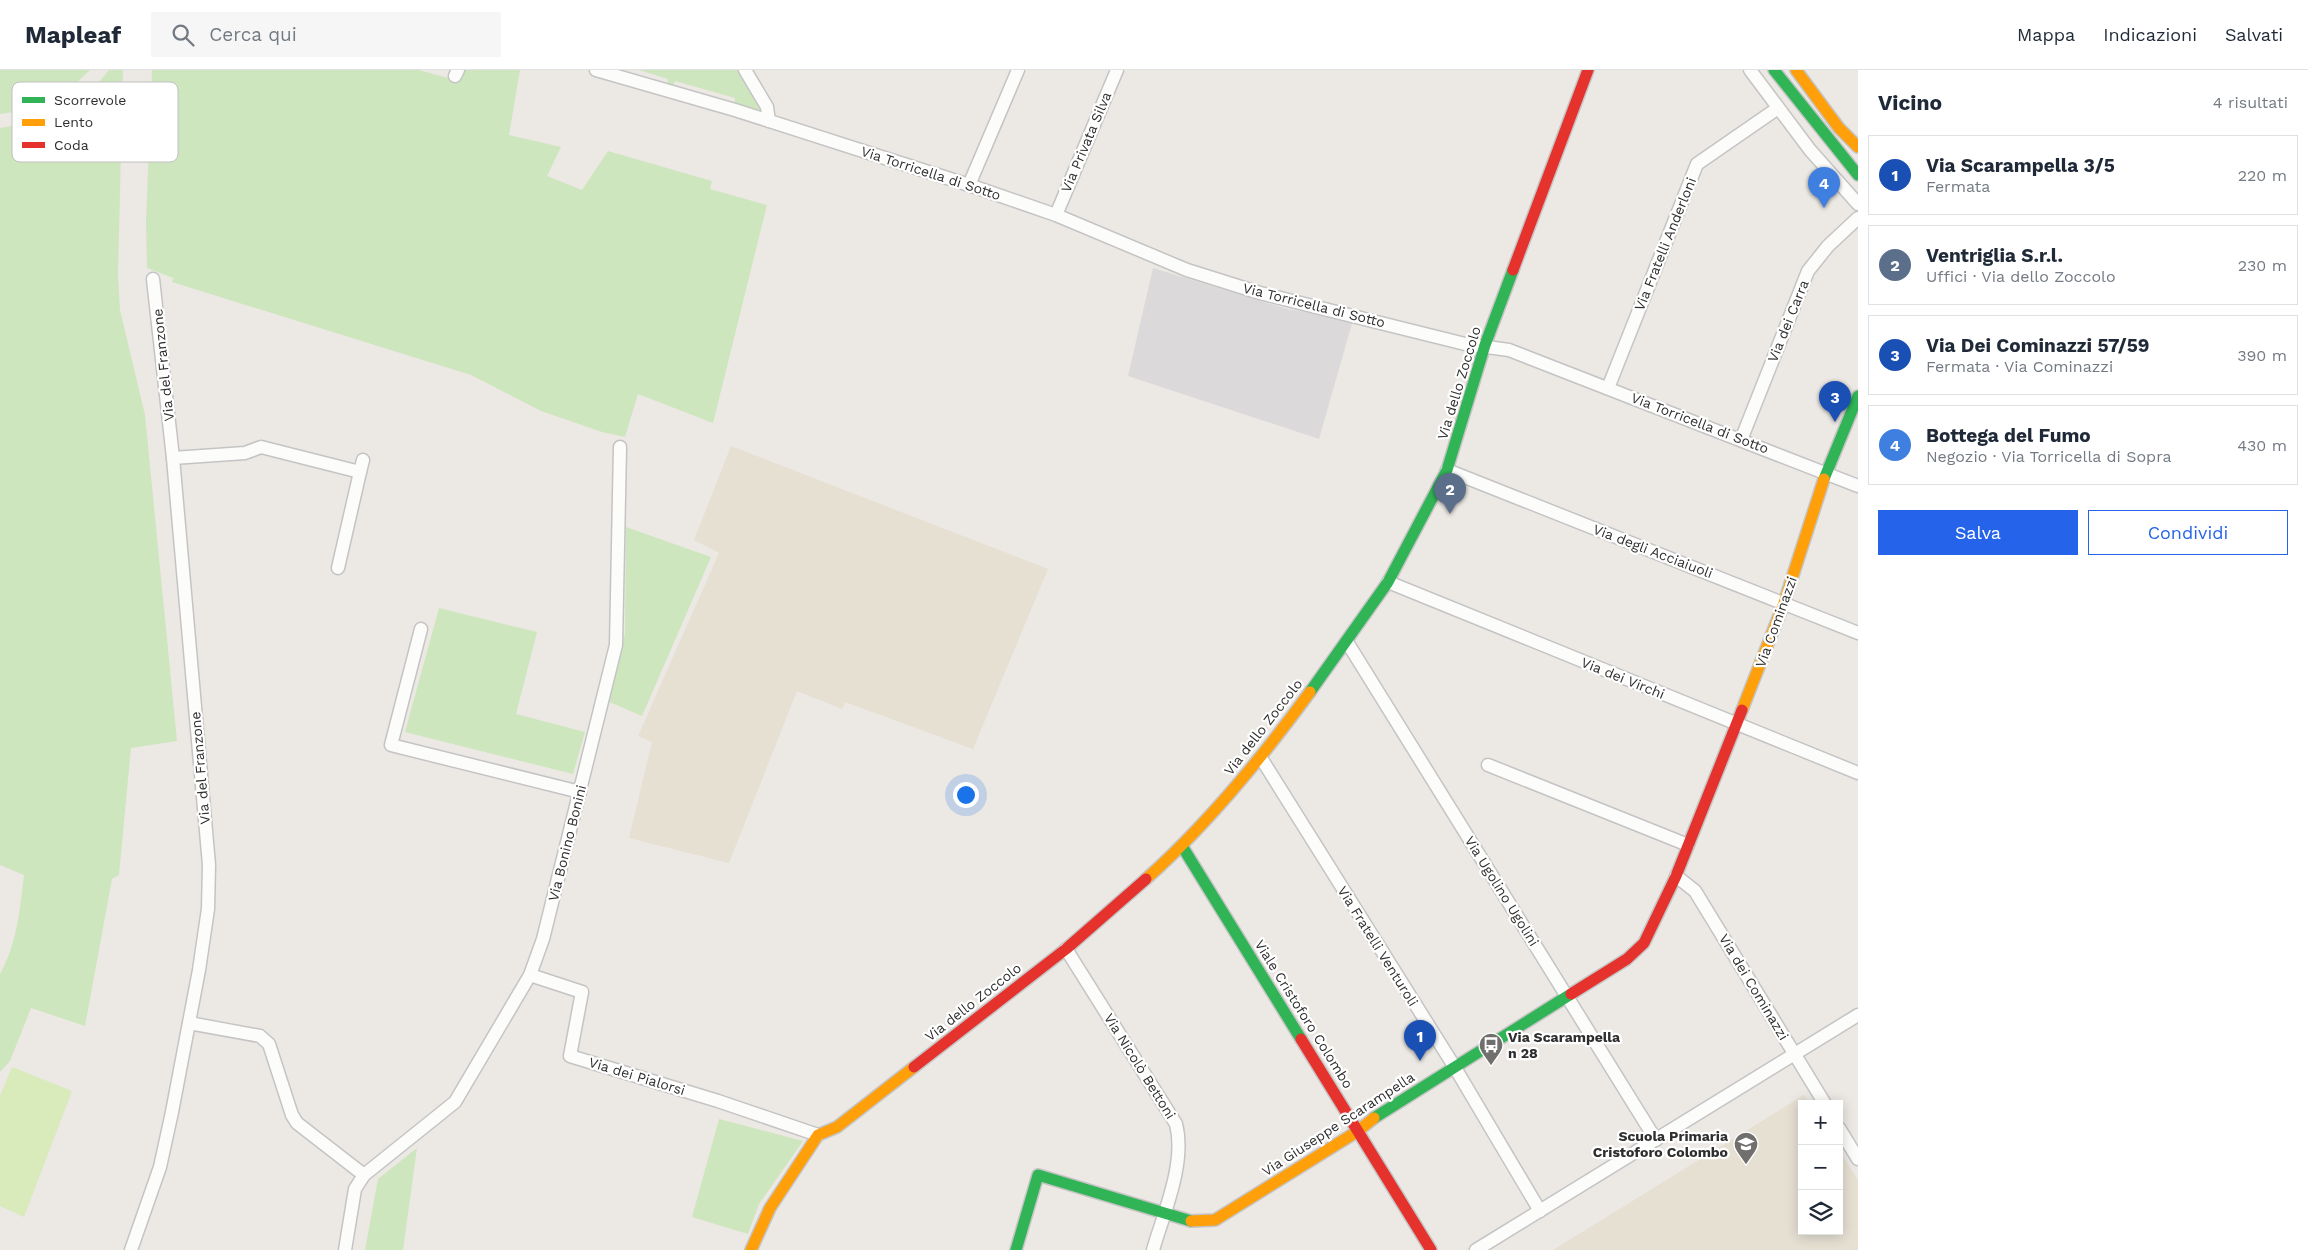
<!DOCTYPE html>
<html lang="it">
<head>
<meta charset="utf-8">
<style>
	body { margin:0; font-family:"Work Sans",sans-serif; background:#f6f6f7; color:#1f2937 }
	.controls { position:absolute; right:15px; bottom:15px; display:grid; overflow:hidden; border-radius:0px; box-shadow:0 2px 12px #0003 }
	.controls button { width:45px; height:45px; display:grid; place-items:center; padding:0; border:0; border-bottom:1px solid #e0e1e3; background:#fff; color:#1f2937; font:25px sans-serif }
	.you { position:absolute; left:965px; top:724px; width:18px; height:18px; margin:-12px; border:4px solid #fff; border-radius:50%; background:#1a73e8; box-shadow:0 0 0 8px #1a73e833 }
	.badge { display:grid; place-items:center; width:32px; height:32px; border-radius:50%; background:#2563eb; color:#fff; font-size:16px; font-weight:700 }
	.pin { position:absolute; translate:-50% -41px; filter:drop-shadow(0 1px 2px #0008) }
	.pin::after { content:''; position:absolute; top:26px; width:18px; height:15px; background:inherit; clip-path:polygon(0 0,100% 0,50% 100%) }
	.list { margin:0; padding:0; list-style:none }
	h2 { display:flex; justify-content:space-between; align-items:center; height:65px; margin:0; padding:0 20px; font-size:21px }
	h2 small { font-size:16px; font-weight:400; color:#747a83 }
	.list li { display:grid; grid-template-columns:32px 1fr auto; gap:15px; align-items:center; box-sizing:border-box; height:80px; margin:0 10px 10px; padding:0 10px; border:1px solid #e0e1e3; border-radius:0px }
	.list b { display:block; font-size:19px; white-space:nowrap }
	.list p { margin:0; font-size:16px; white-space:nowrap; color:#747a83 }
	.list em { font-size:16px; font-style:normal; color:#747a83 }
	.actions { display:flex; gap:10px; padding:15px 20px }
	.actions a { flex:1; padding:11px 0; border:1px solid #2563eb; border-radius:0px; text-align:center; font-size:18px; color:#2563eb }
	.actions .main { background:#2563eb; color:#fff }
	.icon { flex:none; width:28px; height:28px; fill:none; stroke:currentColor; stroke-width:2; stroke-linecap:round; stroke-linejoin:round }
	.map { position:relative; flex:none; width:1858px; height:1180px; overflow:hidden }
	header { display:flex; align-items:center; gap:30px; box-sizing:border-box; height:70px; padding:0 25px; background:#fff; border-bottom:1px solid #e0e1e3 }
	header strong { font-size:24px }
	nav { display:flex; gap:28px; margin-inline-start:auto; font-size:18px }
	.search { width:350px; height:45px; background:#f6f6f7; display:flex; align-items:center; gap:12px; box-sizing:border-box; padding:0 18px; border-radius:0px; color:#747a83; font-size:19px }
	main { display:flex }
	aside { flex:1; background:#fff }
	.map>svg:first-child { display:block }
	.industrial { fill:#dcd9db }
	.education { fill:#e6e0d3 }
	.green { fill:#cee6be }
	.pitch { fill:#d9eabb }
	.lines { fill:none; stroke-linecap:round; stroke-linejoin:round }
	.street-casing { stroke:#c5c4c5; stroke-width:15 }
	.fast-casing { stroke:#c5c4c5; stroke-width:14 }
	.slow-casing { stroke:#c5c4c5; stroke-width:14 }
	.jam-casing { stroke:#c5c4c5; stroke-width:14 }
	.street { stroke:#fcfcfb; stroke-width:12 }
	.fast { stroke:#30b455; stroke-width:11 }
	.slow { stroke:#ff9f0a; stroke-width:11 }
	.jam { stroke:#e5322d; stroke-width:11 }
	.labels { text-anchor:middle; stroke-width:4.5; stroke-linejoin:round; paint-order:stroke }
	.street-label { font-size:14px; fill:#2e2e2e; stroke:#fff }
	.poi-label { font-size:14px; font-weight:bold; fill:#2e2e2e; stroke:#fff; text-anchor:start }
	.key { fill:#fff; stroke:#c0c0c0; stroke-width:1 }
	.key-label { font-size:14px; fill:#2e2e2e }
</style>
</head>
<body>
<header>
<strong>Mapleaf</strong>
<div class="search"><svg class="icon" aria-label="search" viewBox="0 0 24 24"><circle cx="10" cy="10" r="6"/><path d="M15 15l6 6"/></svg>Cerca qui</div>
<nav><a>Mappa</a><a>Indicazioni</a><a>Salvati</a></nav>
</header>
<main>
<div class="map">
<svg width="1858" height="1180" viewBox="0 0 1858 1180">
	<rect width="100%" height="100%" fill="#ece8e4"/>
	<path class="industrial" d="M1153,198l134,41 66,11 -34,119 -191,-63z"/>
	<g class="education">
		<path d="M731,376l317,123 -75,180 -128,-47 -3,7 -45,-18 -68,172 -100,-25 23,-96 -14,-6 81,-183 -25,-13z"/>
		<path d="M1804,1025l5,9h-7v127h37v-81l19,30v70h-305z"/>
	</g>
	<g class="green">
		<path d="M0,0h90l-24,23 -38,17 -28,4z"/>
		<path d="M109,0h14l-5,204 2,36 25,105 32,326 -46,7 -12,127 -7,4 -27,147 -54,-18 -21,53 -10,11v-98c17,-30 20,-65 24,-99l-24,-10v-737c49,-7 78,-19 109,-58z"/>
		<path d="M152,0h267l40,11 4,-11h57l-11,65 52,12 -14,29 35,14 26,-39 104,30 -2,8 57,16 -54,218 -75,-29 -13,43 -23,-5 -61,-21 -70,-36 -299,-93 1,-4 -26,-10 -1,-47z"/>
		<path d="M639,0h99l23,35 -2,7 -25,-8 1,-6 -60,-17 -2,5 -6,-2 1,-5z"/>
		<path d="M626,457l85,30 -69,159 -35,-15 18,-67z"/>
		<path d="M439,538l98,24 -21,82 69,18 -12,42 -168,-42z"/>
		<path d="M719,1049l84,22 -44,63 -11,30 -56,-17z"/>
		<path d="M417,1078l-14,102h-38l13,-71z"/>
	</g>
	<path class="pitch" d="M12,997l60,24 -48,126 -24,-11v-110z"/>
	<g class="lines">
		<defs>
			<g id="street">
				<path d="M596,0l139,40 234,75 87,30 131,55 73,23 205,51 44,6 349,136"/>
				<path d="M745,0l22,37 2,14"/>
				<path d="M1750,0l60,80 48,54"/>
				<path d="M455,6l3,-6"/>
				<path d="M969,115l49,-115"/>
				<path d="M1056,145l61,-145"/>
				<path d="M1608,318l89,-224 81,-56"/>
				<path d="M1741,370l67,-169 20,-25 30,-28"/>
				<path d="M173,388l72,-5 16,-6 99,25 3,-12"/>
				<path d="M1447,400l411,163"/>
				<path d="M338,498l22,-96"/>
				<path d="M1388,512l470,191"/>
				<path d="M421,559l-30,116 189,47"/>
				<path d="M1347,572l309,498"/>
				<path d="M1261,688l193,308 86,145"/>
				<path d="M1488,695l200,80"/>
				<path d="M1676,806l19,15 130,213"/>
				<path d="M1066,879l110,175c10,39 -12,88 -23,126"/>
				<path d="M530,905l52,17 -12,64 148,45 100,34"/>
				<path d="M189,953l71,13 9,8 23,71 5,8 67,52"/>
				<path d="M1839,1058l19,31"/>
				<path d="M131,1180l29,-83 12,-55 27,-142 9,-61 1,-44 -36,-407 -20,-179"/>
				<path d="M345,1180l10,-61 9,-14 91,-73 75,-127 13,-36 73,-294 4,-198"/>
				<path d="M1476,1180l382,-235"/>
			</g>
			<g id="fast">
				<path d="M1774,0l84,105"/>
				<path d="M1824,409l34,-83"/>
				<path d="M1310,622l78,-110 59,-112 38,-125 28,-75"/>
				<path d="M1182,776l119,193"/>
				<path d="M1374,1048l197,-124"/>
				<path d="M1016,1180l22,-75 153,46"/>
			</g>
			<g id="slow">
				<path d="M1796,0l43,58 19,19"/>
				<path d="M1742,640l42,-107 40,-124"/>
				<path d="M1146,809c62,-55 115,-120 164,-187"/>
				<path d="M1191,1151l24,-1 143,-89 16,-13"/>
				<path d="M751,1180l19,-42 48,-73 19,-8 77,-60"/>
			</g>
			<g id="jam">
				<path d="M1513,200l75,-200"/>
				<path d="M1571,924l56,-35 17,-16 32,-67 66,-166"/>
				<path d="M1301,969l130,211"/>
				<path d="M914,997l152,-118 80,-70"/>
			</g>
		</defs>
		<use href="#street" class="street-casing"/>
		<use href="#fast" class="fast-casing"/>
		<use href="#slow" class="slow-casing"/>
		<use href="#jam" class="jam-casing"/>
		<use href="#street" class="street"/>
		<use href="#fast" class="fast"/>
		<use href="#slow" class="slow"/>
		<use href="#jam" class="jam"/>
	</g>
	<defs>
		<symbol id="bus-pin" viewBox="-11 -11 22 30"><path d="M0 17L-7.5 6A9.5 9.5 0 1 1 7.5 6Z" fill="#706f6e" stroke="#fff"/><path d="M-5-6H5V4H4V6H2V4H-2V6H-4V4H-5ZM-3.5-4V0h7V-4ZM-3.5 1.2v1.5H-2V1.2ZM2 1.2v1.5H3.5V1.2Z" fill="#fff"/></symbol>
		<symbol id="school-pin" viewBox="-11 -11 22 30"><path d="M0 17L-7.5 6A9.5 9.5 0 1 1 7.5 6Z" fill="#706f6e" stroke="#fff"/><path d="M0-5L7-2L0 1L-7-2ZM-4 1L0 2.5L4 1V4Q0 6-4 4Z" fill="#fff"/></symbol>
	</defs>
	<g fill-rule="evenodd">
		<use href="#bus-pin" x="1477" y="961" width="28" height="38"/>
		<use href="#school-pin" x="1732" y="1060" width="28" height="38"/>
	</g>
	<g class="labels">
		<g class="street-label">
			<text transform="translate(1086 72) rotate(-67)" y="5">Via Privata Silva</text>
			<text transform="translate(931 103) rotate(18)" y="5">Via Torricella di Sotto</text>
			<text transform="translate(1665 174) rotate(-68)" y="5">Via Fratelli Anderloni</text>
			<text transform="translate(1314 235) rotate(14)" y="5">Via Torricella di Sotto</text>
			<text transform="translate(1788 251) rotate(-68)" y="5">Via dei Carra</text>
			<text transform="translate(163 295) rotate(-96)" y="5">Via del Franzone</text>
			<text transform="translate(1459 313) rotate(-73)" y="5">Via dello Zoccolo</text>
			<text transform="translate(1700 353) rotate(21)" y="5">Via Torricella di Sotto</text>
			<text transform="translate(1653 481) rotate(21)" y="5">Via degli Acciaiuoli</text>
			<text transform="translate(1776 552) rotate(-70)" y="5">Via Cominazzi</text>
			<text transform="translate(1623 608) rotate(22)" y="5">Via dei Virchi</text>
			<text transform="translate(1263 657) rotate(-52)" y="5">Via dello Zoccolo</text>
			<text transform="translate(200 698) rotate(-95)" y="5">Via del Franzone</text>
			<text transform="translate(567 773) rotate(-76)" y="5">Via Bonino Bonini</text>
			<text transform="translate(1502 821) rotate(58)" y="5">Via Ugolino Ugolini</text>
			<text transform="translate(1378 876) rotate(58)" y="5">Via Fratelli Venturoli</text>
			<text transform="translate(1754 917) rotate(59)" y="5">Via dei Cominazzi</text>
			<text transform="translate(973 932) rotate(-38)" y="5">Via dello Zoccolo</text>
			<text transform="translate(1304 944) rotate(58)" y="5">Viale Cristoforo Colombo</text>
			<text transform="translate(1140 996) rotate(58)" y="5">Via Nicolò Bettoni</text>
			<text transform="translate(637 1006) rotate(17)" y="5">Via dei Pialorsi</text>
			<text transform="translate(1338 1054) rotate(-33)" y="5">Via Giuseppe Scarampella</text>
		</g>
		<g class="poi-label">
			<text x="1508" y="972">Via Scarampella<tspan x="1508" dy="16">n 28</tspan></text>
			<text x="1728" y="1071" text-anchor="end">Scuola Primaria<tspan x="1728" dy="16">Cristoforo Colombo</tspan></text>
		</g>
	</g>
	<rect x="12" y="12" width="166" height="80" rx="8" class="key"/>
	<rect x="22" y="27" width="23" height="6" fill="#30b455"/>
	<rect x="22" y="49" width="23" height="7" fill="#ff9f0a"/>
	<rect x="22" y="72" width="23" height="6" fill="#e5322d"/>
	<g class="key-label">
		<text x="54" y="35">Scorrevole</text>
		<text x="54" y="57">Lento</text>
		<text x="54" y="80">Coda</text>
	</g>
</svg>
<div class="controls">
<button>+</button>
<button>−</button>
<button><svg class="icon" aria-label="layers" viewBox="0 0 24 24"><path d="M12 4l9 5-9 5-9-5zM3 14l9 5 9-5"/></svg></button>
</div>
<div class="you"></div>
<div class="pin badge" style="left:1420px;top:991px;background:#1a4fb4">1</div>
<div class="pin badge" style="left:1450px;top:444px;background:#5c6f8a">2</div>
<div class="pin badge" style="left:1835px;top:352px;background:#1a4fb4">3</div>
<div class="pin badge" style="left:1824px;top:138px;background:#3f7fe0">4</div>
</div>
<aside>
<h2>Vicino<small>4 risultati</small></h2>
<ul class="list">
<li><span class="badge" style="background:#1a4fb4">1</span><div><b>Via Scarampella 3/5</b><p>Fermata</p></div><em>220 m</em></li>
<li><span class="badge" style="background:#5c6f8a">2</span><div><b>Ventriglia S.r.l.</b><p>Uffici · Via dello Zoccolo</p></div><em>230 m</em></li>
<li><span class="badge" style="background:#1a4fb4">3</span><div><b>Via Dei Cominazzi 57/59</b><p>Fermata · Via Cominazzi</p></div><em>390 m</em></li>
<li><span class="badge" style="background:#3f7fe0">4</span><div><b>Bottega del Fumo</b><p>Negozio · Via Torricella di Sopra</p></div><em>430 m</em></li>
</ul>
<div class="actions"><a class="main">Salva</a><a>Condividi</a></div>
</aside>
</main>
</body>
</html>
